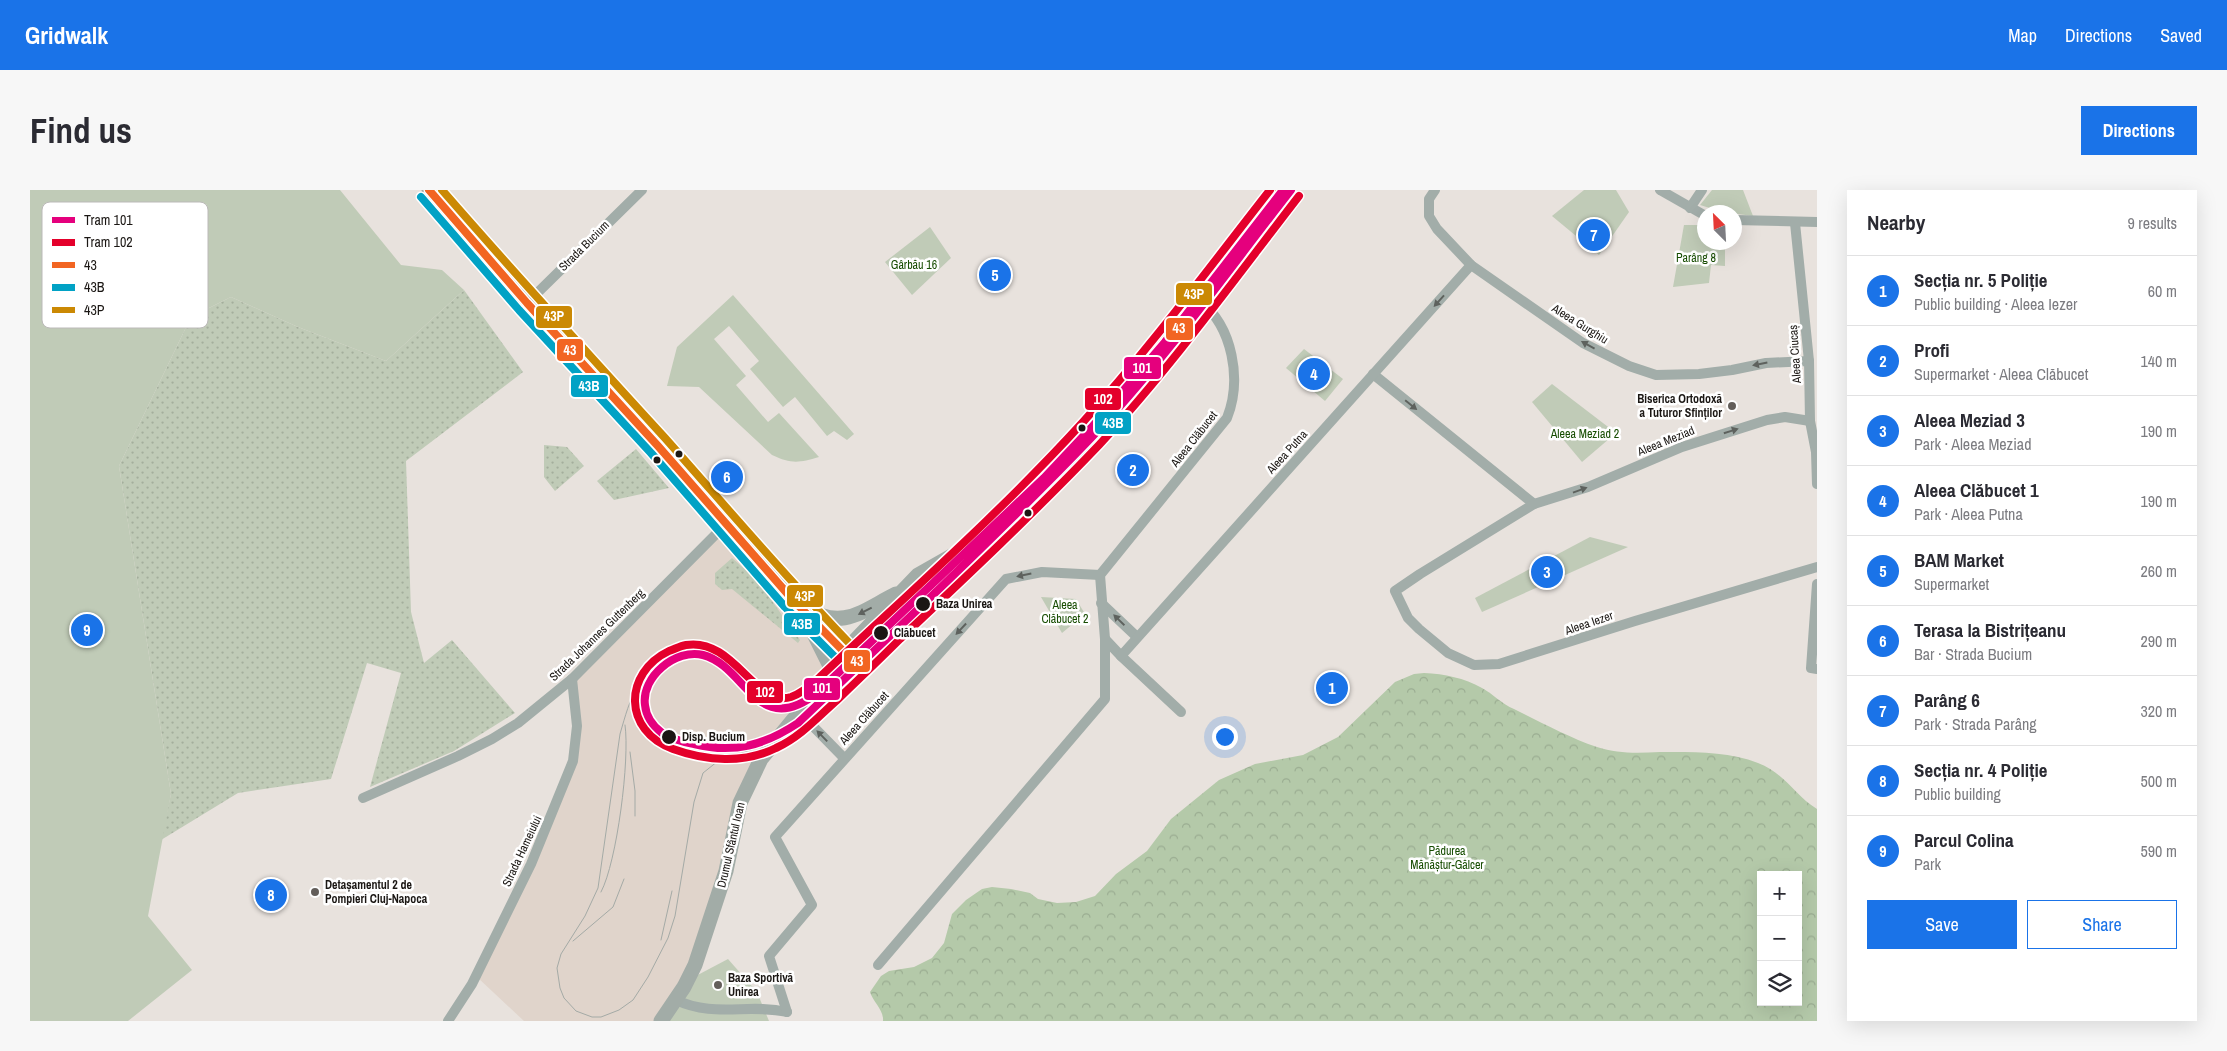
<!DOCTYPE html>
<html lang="en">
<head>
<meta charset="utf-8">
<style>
	body { margin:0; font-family:"Archivo Narrow",sans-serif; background:#f7f7f7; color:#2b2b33 }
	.controls { position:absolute; right:15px; bottom:15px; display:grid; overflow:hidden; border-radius:0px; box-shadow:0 5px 20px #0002 }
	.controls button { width:45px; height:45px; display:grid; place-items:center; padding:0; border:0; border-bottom:1px solid #e1e1e2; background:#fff; color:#2b2b33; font:25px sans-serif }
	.compass { position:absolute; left:1667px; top:15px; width:45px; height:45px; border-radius:50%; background:#fff; box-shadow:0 5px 20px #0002; rotate:336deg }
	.you { position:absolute; left:1194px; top:546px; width:18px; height:18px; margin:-12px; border:4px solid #fff; border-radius:50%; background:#1a73e8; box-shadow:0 0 0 8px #1a73e833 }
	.badge { display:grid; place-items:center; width:32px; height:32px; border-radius:50%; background:#1a73e8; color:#fff; font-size:16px; font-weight:700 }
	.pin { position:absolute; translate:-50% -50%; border:2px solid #fff; box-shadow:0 1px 5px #0006 }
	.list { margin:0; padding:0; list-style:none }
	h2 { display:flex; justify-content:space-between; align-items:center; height:65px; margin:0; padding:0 20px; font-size:21px }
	h2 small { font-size:16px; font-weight:400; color:#7c7c81 }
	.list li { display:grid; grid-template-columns:32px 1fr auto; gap:15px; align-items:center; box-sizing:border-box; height:70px; padding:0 20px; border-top:1px solid #e1e1e2 }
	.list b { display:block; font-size:19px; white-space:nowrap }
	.list p { margin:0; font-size:16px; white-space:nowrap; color:#7c7c81 }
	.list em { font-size:16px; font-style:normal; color:#7c7c81 }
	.actions { display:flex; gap:10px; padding:15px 20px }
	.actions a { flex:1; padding:11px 0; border:1px solid #1a73e8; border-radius:0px; text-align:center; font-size:18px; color:#1a73e8 }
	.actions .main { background:#1a73e8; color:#fff }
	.icon { flex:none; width:28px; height:28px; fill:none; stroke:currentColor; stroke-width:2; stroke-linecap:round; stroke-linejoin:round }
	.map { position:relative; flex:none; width:1787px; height:831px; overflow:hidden; border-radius:0px }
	header { display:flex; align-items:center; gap:30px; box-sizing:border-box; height:70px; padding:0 25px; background:#1a73e8; color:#fff }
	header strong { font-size:24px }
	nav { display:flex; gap:28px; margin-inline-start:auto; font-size:18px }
	.intro { display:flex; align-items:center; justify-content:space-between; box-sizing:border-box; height:120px; padding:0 30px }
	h1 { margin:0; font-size:35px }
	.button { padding:12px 22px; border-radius:0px; background:#1a73e8; color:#fff; font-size:18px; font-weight:700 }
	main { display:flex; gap:30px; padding:0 30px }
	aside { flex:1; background:#fff; border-radius:0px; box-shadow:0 5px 20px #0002 }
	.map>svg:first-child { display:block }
	.built { fill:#e0d4cb }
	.grass { fill:url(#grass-dots) }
	.forest { fill:url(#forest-crowns); fill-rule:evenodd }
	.park { fill:#c0cbb7 }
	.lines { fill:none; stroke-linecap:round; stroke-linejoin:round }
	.street { stroke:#a2ada9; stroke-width:10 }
	.secondary { stroke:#a2aca7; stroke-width:15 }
	.tram { stroke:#a4aaa6; stroke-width:1 }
	.bus-1-casing { stroke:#fff; stroke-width:11 }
	.bus-2-casing { stroke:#fff; stroke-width:11 }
	.bus-3-casing { stroke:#fff; stroke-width:11 }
	.bus-1 { stroke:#f26522; stroke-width:8 }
	.bus-2 { stroke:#01a2c5; stroke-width:8 }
	.bus-3 { stroke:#cb8904; stroke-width:8 }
	.tram-1-casing { stroke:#fff; stroke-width:11 }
	.tram-2-casing { stroke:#fff; stroke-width:11 }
	.tram-1 { stroke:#e5007d; stroke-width:8 }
	.tram-2 { stroke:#e4002b; stroke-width:8 }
	.oneway { fill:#5e625e }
	.poi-dot { fill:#635e5a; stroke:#fff; stroke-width:2 }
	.bus-dot { fill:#1b1714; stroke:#fff; stroke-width:2 }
	.labels { text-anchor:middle; stroke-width:5; stroke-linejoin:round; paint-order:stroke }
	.street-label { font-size:12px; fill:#1b1714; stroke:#fff }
	.park-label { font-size:12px; fill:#164c00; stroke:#fff }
	.poi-label { font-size:12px; font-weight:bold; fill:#1b1714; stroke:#fff; text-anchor:start }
	.stop-label { font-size:12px; font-weight:bold; fill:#1b1714; stroke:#fff; text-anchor:start }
	.key { fill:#fff; stroke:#bbb9b8; stroke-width:1 }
	.key-label { font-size:14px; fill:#1b1714 }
	.line-badge { stroke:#fff; stroke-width:2 }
	.badge-label { font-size:14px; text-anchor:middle; font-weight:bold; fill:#fff }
</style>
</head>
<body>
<header>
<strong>Gridwalk</strong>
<nav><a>Map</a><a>Directions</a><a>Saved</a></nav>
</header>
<div class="intro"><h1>Find us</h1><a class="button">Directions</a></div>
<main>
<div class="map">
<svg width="1787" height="831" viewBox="0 0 1787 831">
	<defs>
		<pattern id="grass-dots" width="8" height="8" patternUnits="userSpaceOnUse" patternTransform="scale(1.25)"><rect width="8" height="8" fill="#c0cbb7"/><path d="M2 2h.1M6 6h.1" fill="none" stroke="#a4ae9c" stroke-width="1.8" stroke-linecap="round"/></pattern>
		<pattern id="forest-crowns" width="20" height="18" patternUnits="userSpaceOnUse" patternTransform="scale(1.25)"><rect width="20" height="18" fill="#b4c9a9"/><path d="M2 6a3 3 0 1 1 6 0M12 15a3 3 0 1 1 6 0" fill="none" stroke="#9aac91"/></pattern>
	</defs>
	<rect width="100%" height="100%" fill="#e8e2dd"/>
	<path class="built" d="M696,334l67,76 32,52 3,35 -67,72 -50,158 -50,104h-137l-47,-44 96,-216 -1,-82z"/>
	<g class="grass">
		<path d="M434,100l59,82 -117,89 5,151 13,51 28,-23 63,73 -61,38 -84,36 31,-114 -34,-10 -36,116 -93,14 -77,47 10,-46 -52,-328 72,-149 40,-20 67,30 88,34z"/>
		<path d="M514,255l23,2 17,19 -29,25 -11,-14z"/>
		<path d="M606,259l33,39 -55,12 -17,-19z"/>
		<path d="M702,368l24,21 44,61 -2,3 -66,-54 -10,1 -7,-6v-11z"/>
	</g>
	<path class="forest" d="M1394,483c21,1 40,5 58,15 11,6 20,16 32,21 27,13 54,28 83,38 21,7 41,6 63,5 32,0 68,-1 98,11 28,11 36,32 59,46v212h-934c1,-11 -10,-19 -13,-29l11,-16 8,-5 25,-4 18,-9 12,-15 8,-29 14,-14 16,-11 10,-2 19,2 19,4 8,6 19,4 19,-1 19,-6 21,-22 31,-23 24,-32 48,-39 36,-16 48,-9 35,-18 57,-55 19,-8zM1731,685h37v127h-37z"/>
	<g class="park">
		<path d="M0,0h310l61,75 41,5 22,20 -78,71 -88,-34 -67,-30 -40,20 -72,149 52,328 -23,122 44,54 -64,51h-98z"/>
		<path d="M1554,0h32l13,22 -30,43 -47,-39z"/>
		<path d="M1682,0h31l10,26 -30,-4 -23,-7z"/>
		<path d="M1654,35h20v17l21,1v23l-14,-1 -2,18 -36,4z"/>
		<path d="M900,37l21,31 -39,37 -27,-33z"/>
		<path d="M703,105l121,139 -7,6 -13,-9 -7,5 -32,-39 -12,10 -33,-38 9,-8 -30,-35 -15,13 32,37 -10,9 32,37 11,-9 40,44c-20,6 -28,7 -47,-2l-73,-68 -32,-1 10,-39z"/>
		<path d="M1274,159l39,30 -18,22 -39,-33z"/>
		<path d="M1522,194l64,49 -34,29 -50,-60z"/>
		<path d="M1560,347l38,10 -146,65 -7,-14z"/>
		<path d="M1011,407l35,2 9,15 -23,19z"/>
		<path d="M698,769l29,33 12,29h-115l38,-43z"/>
	</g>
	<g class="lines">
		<g class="street">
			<path d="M1405,0l-6,9v17l8,13 34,36 112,78 46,23 27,9 43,-1 33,-4 34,-7 43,-2"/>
			<path d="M1630,0l44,25"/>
			<path d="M1660,18l12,-18"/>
			<path d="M1704,30l83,2"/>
			<path d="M1765,33l14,138 1,60 6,31 1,32"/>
			<path d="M497,113l115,-113"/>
			<path d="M1343,184l161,130"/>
			<path d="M1780,231l-25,-4 -18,3 -85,27 -94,40 -54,17 -114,70 -25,17 13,27 11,11 29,24 26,12 25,-1 136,-43 182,-54"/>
			<path d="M1787,394l-6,84 6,1"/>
			<path d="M1071,413l36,34"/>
			<path d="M1075,449l16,17 60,56"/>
			<path d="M1091,466l350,-391"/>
			<path d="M770,523l44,45"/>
			<path d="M333,608l95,-42 34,-17 26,-16 54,-44 154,-155"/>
			<path d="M848,775l227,-266v-60l-5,-64 127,-157c15,-38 6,-91 -27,-117"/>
			<path d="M646,810c38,18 72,3 111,12"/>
			<path d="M757,822l-18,-56 43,-51 -37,-68 231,-258 36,-7 58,3"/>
			<path d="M418,831l24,-37 59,-120 42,-103 4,-35 -5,-47"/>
		</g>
		<g class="secondary">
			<path d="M399,0l98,113 131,143 135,154 62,63"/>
			<path d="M775,418c38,23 57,3 91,-14"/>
			<path d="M779,434l23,46"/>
			<path d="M798,497l4,-17 12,-18 74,-77 37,-21 18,-6"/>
			<path d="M631,831l23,-34 11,-22 31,-94 14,-68 21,-44 32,-39 140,-131 91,-87 66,-68 80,-92 117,-152"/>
		</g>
		<g class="tram">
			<path d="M646,469c-40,15 -45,37 -56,75l-22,154 -13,28 -24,38 -4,14 3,20 4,10 12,13 16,6h9l18,-7 14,-10 15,-23 20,-39 7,-22 19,-114 9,-29 15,-12 56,-19 24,-19"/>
			<path d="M600,562l5,39v25"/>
			<path d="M571,702c16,-30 29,-133 24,-167"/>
			<path d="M631,750l11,-49"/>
			<path d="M543,751l40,-34 11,-28"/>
		</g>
		<defs>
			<path id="bus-1" d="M399,0l98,113 131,143 135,154 62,63c79,-75 162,-148 235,-229 70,-77 133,-161 197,-244"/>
			<path id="bus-2" d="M391,7l98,113 132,143 134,154 63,63 7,3 7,-3c80,-75 162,-148 236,-230 70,-77 133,-161 197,-244"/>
			<path id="bus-3" d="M412,0c73,84 148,166 223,248 63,71 124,143 190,211 77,-72 156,-143 227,-221 69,-75 130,-157 192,-238"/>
		</defs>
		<use href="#bus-1" class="bus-1-casing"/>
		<use href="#bus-2" class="bus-2-casing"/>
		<use href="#bus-3" class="bus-3-casing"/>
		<use href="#bus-1" class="bus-1"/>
		<use href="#bus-2" class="bus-2"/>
		<use href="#bus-3" class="bus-3"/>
		<defs>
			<path id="tram-1" d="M1253,0l-118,152 -74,86 -47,50 -227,215c-60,47 -71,-27 -114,-38 -27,-7 -62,22 -58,50 1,11 8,21 17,28 10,6 21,9 32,11 40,10 71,1 104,-21 99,-94 199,-187 293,-285 73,-77 135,-165 200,-248"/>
			<path id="tram-2" d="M1240,0c-61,78 -120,158 -187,232 -82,90 -174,171 -263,255 -8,7 -17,16 -29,20 -36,11 -57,-60 -105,-52 -6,1 -11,4 -17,6 -46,22 -46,80 4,98 33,12 71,15 103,-1 24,-11 41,-30 60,-47 22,-21 43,-41 64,-62 67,-63 135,-127 199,-194 72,-78 135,-165 200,-249"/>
		</defs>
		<use href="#tram-1" class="tram-1-casing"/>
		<use href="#tram-2" class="tram-2-casing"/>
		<use href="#tram-1" class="tram-1"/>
		<use href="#tram-2" class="tram-2"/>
	</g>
	<defs><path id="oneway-solid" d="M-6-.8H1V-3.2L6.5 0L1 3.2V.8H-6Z" transform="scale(1.25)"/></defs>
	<g class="oneway">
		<use href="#oneway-solid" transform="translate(1409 111) rotate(132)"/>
		<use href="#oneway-solid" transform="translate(1558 155) rotate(-151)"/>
		<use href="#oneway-solid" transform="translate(1730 174) rotate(169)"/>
		<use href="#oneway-solid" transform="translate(1381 215) rotate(39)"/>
		<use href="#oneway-solid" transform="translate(1701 241) rotate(-17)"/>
		<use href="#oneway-solid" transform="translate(1550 300) rotate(-20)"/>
		<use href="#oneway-solid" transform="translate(994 385) rotate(168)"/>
		<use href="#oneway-solid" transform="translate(835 421) rotate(153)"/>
		<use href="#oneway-solid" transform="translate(1089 430) rotate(-136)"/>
		<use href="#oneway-solid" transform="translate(931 439) rotate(133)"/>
		<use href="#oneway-solid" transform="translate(792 546) rotate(-134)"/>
	</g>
	<g class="poi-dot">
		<circle cx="1702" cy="216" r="5"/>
		<circle cx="285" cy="702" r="5"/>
		<circle cx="688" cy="795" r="5"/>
	</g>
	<g class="bus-dot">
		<circle cx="1052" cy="238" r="4.5"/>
		<circle cx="649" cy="264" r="4.5"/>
		<circle cx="627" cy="270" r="4.5"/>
		<circle cx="998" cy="323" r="4.5"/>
		<circle cx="893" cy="414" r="8"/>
		<circle cx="851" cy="443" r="8"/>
		<circle cx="639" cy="547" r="8"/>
	</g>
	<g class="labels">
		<g class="street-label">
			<text transform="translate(554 56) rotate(-45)" y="4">Strada Bucium</text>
			<text transform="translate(1550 134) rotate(32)" y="4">Aleea Gurghiu</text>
			<text transform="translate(1765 164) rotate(-94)" y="4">Aleea Ciucaș</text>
			<text transform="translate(1164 249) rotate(-52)" y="4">Aleea Clăbucet</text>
			<text transform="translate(1636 251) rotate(-22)" y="4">Aleea Meziad</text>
			<text transform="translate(1257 262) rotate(-48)" y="4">Aleea Putna</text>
			<text transform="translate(1559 433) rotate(-19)" y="4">Aleea Iezer</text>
			<text transform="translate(567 445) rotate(-44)" y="4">Strada Johannes Guttenberg</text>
			<text transform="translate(834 528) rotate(-48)" y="4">Aleea Clăbucet</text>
			<text transform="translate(701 655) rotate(-77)" y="4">Drumul Sfântul Ioan</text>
			<text transform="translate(492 661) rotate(-65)" y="4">Strada Hameiului</text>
		</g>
		<g class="park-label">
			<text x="1666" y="72">Parâng 8</text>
			<text x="884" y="79">Gârbău 16</text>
			<text x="1555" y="248">Aleea Meziad 2</text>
			<text x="1035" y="419">Aleea<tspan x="1035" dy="14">Clăbucet 2</tspan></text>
			<text x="1417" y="665">Pădurea<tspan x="1417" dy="14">Mănăștur-Gălcer</tspan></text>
		</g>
		<g class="poi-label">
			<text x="1692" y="213" text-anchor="end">Biserica Ortodoxă<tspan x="1692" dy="14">a Tuturor Sfinților</tspan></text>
			<text x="295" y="699">Detașamentul 2 de<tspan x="295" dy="14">Pompieri Cluj-Napoca</tspan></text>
			<text x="698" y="792">Baza Sportivă<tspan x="698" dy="14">Unirea</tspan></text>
		</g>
		<g class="stop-label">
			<text x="906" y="418">Baza Unirea</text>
			<text x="864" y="447">Clăbucet</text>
			<text x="652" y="551">Disp. Bucium</text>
		</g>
	</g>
	<rect x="12" y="12" width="166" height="126" rx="8" class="key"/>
	<rect x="22" y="27" width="23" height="6" fill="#e5007d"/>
	<rect x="22" y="49" width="23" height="7" fill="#e4002b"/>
	<rect x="22" y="72" width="23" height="6" fill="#f26522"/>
	<rect x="22" y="94" width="23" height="7" fill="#01a2c5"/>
	<rect x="22" y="117" width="23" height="6" fill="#cb8904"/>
	<g class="key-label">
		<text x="54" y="35">Tram 101</text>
		<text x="54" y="57">Tram 102</text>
		<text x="54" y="80">43</text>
		<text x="54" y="102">43B</text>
		<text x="54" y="125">43P</text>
	</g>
	<g class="line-badge">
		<rect x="1145" y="92" width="38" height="24" rx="5" fill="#cb8904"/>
		<rect x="505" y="115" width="38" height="24" rx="5" fill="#cb8904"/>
		<rect x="1135" y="127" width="29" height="24" rx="5" fill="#f26522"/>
		<rect x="526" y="148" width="28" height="24" rx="5" fill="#f26522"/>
		<rect x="1093" y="166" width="39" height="24" rx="5" fill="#e5007d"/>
		<rect x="540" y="184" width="39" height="24" rx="5" fill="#01a2c5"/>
		<rect x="1054" y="197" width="38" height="24" rx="5" fill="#e4002b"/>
		<rect x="1064" y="221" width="38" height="24" rx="5" fill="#01a2c5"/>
		<rect x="756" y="394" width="38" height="24" rx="5" fill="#cb8904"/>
		<rect x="753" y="422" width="38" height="24" rx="5" fill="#01a2c5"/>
		<rect x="813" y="459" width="28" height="24" rx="5" fill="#f26522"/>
		<rect x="773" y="487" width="38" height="24" rx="5" fill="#e5007d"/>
		<rect x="716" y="490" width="38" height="24" rx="5" fill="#e4002b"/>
	</g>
	<g class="badge-label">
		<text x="1164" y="109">43P</text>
		<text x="524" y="131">43P</text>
		<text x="1149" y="143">43</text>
		<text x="540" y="165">43</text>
		<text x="1112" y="183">101</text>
		<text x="559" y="201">43B</text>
		<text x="1073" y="214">102</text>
		<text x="1083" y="238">43B</text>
		<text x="775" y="411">43P</text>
		<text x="772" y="439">43B</text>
		<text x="827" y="476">43</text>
		<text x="792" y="503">101</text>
		<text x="735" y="507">102</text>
	</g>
</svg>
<div class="controls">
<button>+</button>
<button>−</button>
<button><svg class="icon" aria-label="layers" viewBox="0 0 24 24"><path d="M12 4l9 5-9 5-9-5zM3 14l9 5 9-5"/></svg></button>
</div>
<svg class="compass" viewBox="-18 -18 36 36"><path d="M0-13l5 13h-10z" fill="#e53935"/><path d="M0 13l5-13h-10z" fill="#7c7c81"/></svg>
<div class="you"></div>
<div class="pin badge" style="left:1302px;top:498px">1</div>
<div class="pin badge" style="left:1103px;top:280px">2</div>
<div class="pin badge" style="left:1517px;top:382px">3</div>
<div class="pin badge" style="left:1284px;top:184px">4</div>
<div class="pin badge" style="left:965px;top:85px">5</div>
<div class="pin badge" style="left:697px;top:287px">6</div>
<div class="pin badge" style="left:1564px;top:45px">7</div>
<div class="pin badge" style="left:241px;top:705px">8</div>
<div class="pin badge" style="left:57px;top:440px">9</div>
</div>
<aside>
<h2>Nearby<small>9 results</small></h2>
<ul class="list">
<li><span class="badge">1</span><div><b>Secția nr. 5 Poliție</b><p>Public building · Aleea Iezer</p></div><em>60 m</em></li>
<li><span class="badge">2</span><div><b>Profi</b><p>Supermarket · Aleea Clăbucet</p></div><em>140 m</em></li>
<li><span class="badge">3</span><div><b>Aleea Meziad 3</b><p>Park · Aleea Meziad</p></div><em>190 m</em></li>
<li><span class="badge">4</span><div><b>Aleea Clăbucet 1</b><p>Park · Aleea Putna</p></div><em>190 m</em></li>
<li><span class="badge">5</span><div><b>BAM Market</b><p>Supermarket</p></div><em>260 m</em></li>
<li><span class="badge">6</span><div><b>Terasa la Bistrițeanu</b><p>Bar · Strada Bucium</p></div><em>290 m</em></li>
<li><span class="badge">7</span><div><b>Parâng 6</b><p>Park · Strada Parâng</p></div><em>320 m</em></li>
<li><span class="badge">8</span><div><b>Secția nr. 4 Poliție</b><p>Public building</p></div><em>500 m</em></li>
<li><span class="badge">9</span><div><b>Parcul Colina</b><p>Park</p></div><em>590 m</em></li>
</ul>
<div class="actions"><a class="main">Save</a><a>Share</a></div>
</aside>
</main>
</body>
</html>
